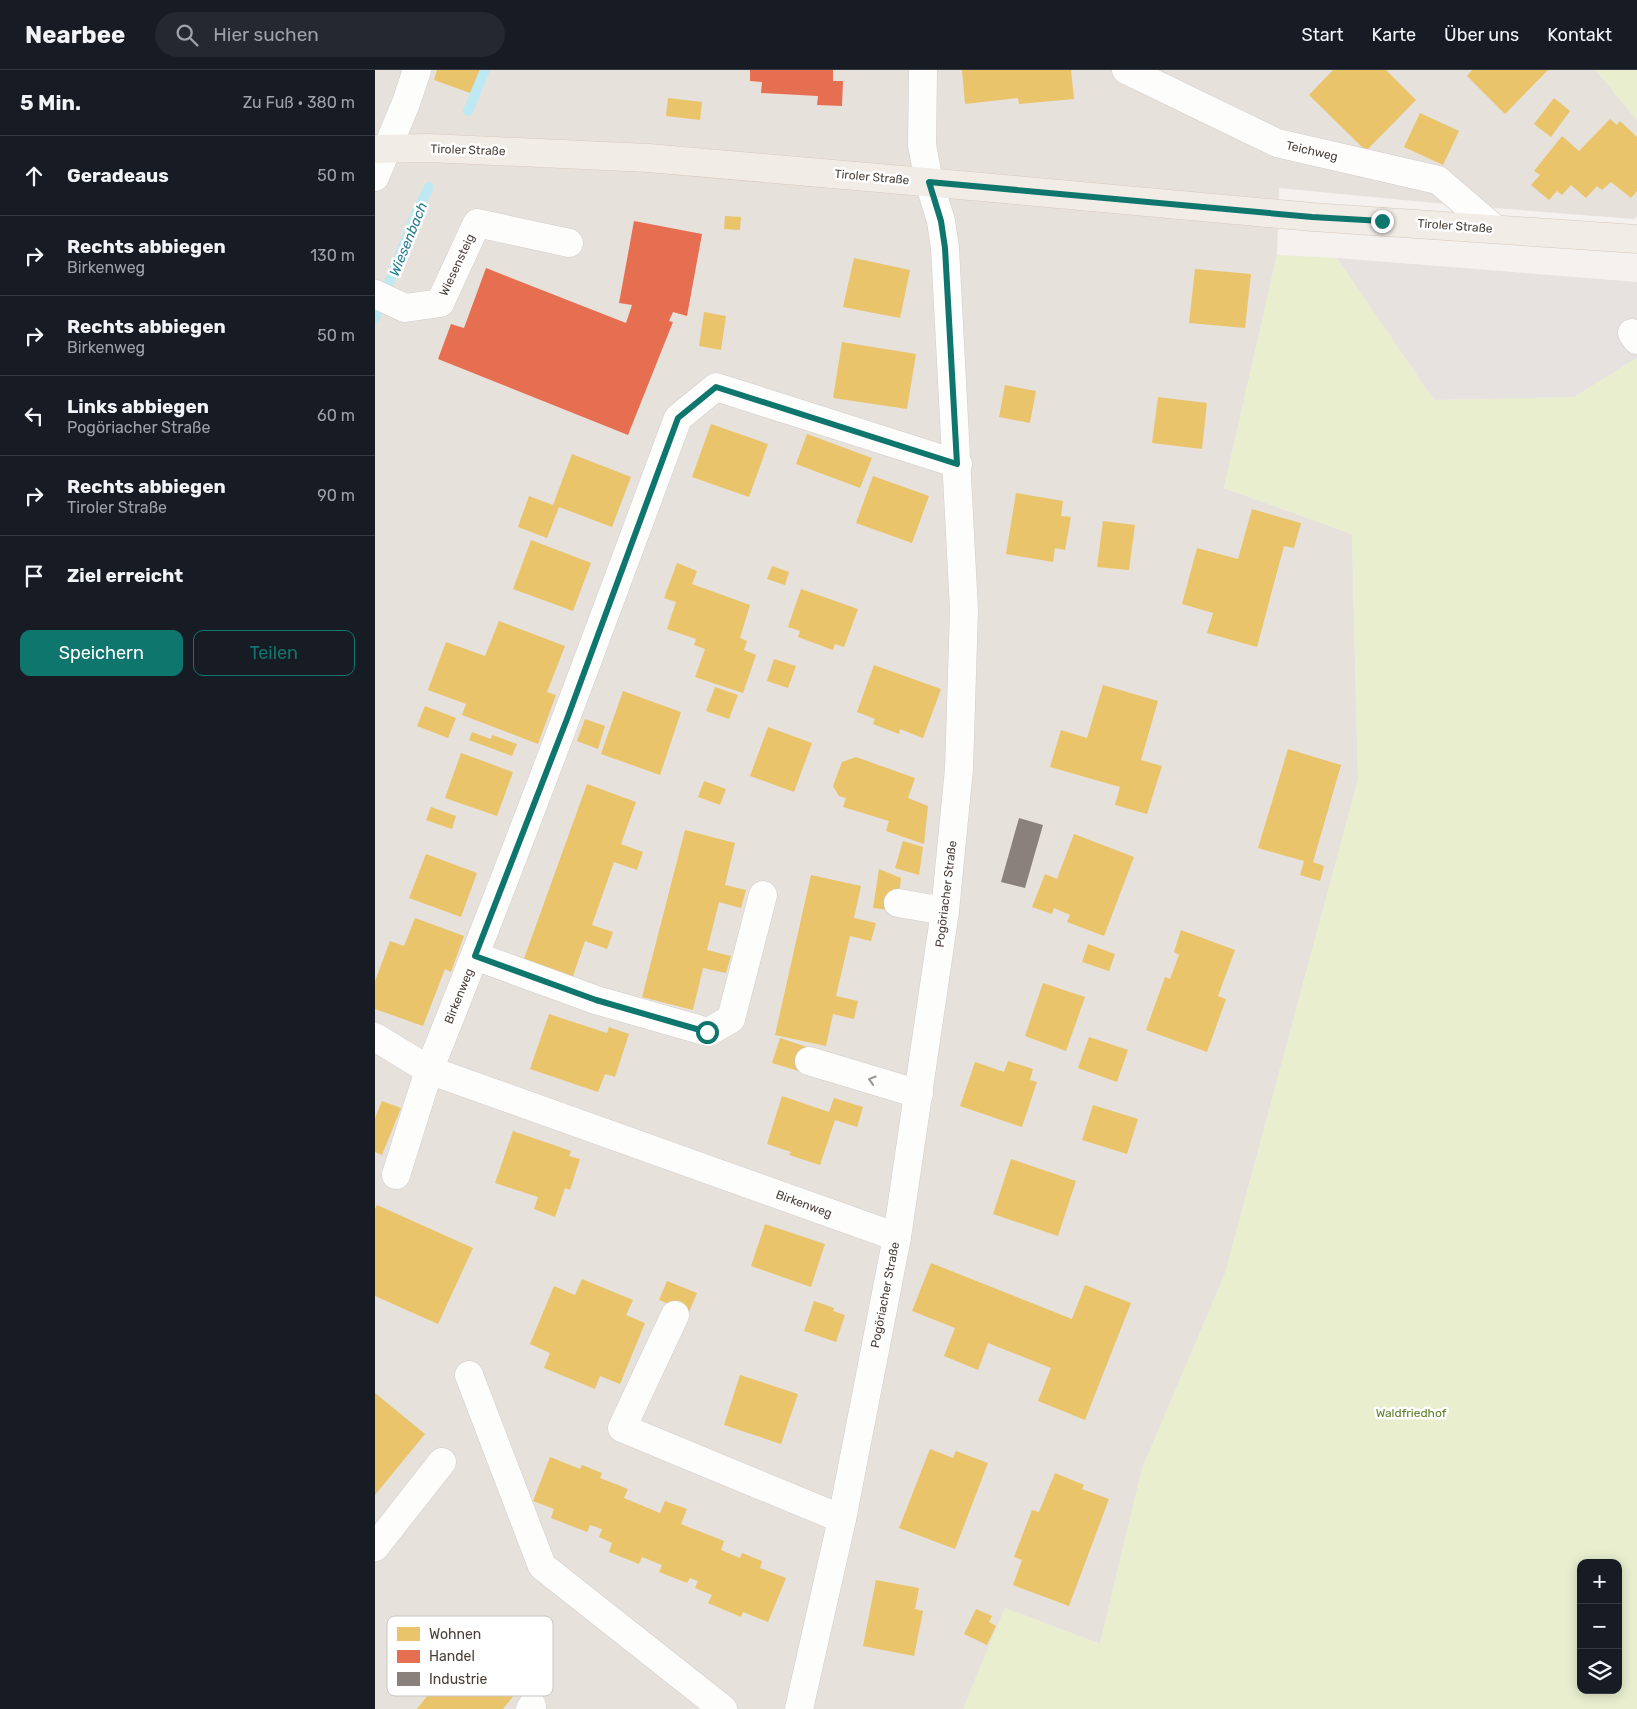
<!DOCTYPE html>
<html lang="de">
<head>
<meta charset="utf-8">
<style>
	body { margin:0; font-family:Rubik,sans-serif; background:#242831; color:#f1f3f6 }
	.controls { position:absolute; right:15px; bottom:15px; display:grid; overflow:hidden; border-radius:10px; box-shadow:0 2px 12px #0003 }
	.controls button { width:45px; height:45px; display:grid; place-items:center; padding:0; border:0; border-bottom:1px solid #363941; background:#171b24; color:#f1f3f6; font:25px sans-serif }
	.stop { position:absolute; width:15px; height:15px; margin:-11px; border:4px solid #0f766e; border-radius:50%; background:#fff }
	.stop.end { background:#0f766e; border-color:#fff; box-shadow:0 1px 5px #0008 }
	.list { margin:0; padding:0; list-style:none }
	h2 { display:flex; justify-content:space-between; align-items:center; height:65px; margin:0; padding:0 20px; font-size:21px }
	h2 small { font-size:16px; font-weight:400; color:#9ea1a6 }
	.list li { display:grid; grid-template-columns:32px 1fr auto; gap:15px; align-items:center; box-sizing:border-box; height:80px; padding:0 20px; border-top:1px solid #363941 }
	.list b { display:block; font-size:19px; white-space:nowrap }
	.list p { margin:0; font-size:16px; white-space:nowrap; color:#9ea1a6 }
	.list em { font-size:16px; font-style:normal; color:#9ea1a6 }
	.actions { display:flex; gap:10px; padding:15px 20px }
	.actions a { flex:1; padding:11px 0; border:1px solid #0f766e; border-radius:10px; text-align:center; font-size:18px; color:#0f766e }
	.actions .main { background:#0f766e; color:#fff }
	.icon { flex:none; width:28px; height:28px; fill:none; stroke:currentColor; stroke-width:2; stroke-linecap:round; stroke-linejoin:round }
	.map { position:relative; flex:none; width:1262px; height:1639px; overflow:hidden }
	header { display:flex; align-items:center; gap:30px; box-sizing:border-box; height:70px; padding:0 25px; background:#171b24; border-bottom:1px solid #363941 }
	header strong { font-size:24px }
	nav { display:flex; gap:28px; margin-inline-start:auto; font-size:18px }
	.search { width:350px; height:45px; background:#242831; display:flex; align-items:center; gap:12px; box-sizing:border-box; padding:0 18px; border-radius:28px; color:#9ea1a6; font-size:19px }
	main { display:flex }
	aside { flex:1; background:#171b24 }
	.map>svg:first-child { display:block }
	.residential { fill:#e7e1dc }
	.green { fill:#e8eece; fill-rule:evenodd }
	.parking { fill:#e6e2df }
	.homes { fill:#e9c46a }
	.shops { fill:#e76f51 }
	.industry { fill:#8a817c }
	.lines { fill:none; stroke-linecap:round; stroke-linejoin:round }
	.stream { stroke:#bee9f2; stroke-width:10 }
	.minor-casing { stroke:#d1cdca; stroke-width:29 }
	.major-casing { stroke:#d7c8bb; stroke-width:29 }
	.minor { stroke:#fdfdfc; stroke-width:28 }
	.major { stroke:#f2ece6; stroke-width:28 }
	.oneway { stroke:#9b9591 }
	.route { stroke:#0f766e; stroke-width:6 }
	.labels { text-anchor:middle; stroke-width:5; stroke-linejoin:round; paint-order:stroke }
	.street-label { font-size:12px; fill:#4b4039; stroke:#fff }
	.park-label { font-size:12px; fill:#5e8128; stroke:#fff }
	.water-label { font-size:14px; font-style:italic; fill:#257e92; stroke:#fff }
	.key { fill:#fff; stroke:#c9c6c4; stroke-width:1 }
	.key-label { font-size:14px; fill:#4b4039 }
</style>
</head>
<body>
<header>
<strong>Nearbee</strong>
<div class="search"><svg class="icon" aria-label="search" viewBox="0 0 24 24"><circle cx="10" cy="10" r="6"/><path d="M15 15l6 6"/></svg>Hier suchen</div>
<nav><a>Start</a><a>Karte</a><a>Über uns</a><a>Kontakt</a></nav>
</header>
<main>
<aside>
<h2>5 Min.<small>Zu Fuß · 380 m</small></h2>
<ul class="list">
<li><svg class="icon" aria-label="ahead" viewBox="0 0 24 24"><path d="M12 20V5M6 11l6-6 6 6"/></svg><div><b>Geradeaus</b></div><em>50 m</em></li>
<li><svg class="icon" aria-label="right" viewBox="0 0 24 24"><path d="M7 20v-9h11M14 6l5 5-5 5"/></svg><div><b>Rechts abbiegen</b><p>Birkenweg</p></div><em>130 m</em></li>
<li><svg class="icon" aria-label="right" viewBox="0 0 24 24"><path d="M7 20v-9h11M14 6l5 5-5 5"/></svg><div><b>Rechts abbiegen</b><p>Birkenweg</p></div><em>50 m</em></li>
<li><svg class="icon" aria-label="left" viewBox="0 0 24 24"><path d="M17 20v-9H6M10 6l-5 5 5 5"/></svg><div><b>Links abbiegen</b><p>Pogöriacher Straße</p></div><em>60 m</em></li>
<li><svg class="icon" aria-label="right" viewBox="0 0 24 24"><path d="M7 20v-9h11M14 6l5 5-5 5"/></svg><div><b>Rechts abbiegen</b><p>Tiroler Straße</p></div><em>90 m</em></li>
<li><svg class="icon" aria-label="arrive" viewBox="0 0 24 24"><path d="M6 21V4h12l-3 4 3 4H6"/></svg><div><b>Ziel erreicht</b></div></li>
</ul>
<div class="actions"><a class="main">Speichern</a><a>Teilen</a></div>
</aside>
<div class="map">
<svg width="1262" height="1639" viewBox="0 0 1262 1639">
	<rect width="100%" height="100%" fill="#f4f1ee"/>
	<path class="residential" d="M0,0h1221l41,50v96l-3,3 -179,-14 -176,-17 -2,67 -53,233 128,46 6,246 -133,494 -83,195 -42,175 -95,-36 -42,101h-588z"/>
	<g class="green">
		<path d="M1221,0h41v50z"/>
		<path d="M902,185l60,3 97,142 140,-3 63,-39v1351h-674l42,-101 95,36 42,-175 83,-195 133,-494 -6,-246 -128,-46zM1206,1493h37v127h-37z"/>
	</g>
	<path class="parking" d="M962,188l300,24v76l-63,39 -140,3z"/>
	<g class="homes">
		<path d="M62,0h45l-9,24 -39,-14z"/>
		<path d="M587,0h109l3,29 -55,5 -1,-6 -53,6z"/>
		<path d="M958,0h53l30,30 -50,51 -57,-56z"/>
		<path d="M1097,0h76l-43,44 -38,-38z"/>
		<path d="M293,28l34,4 -2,18 -34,-4z"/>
		<path d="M1179,28l16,13 -19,26 -17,-13z"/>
		<path d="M1045,43l39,18 -16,34 -39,-18z"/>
		<path d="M1235,49l7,6 3,-4 17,16v54l-6,7 -20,-16 -9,8 -5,-4 -11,12 -15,-13 -9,10 -5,-4 -8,9 -18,-15 9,-10 -6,-4 28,-35 17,15z"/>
		<path d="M350,146l16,1 -1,13 -16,-1z"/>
		<path d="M479,188l56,12 -10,48 -57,-11z"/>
		<path d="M820,199l56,5 -6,54 -56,-5z"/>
		<path d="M329,242l22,4 -5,34 -22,-4z"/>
		<path d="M467,272l74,12 -9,55 -74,-11z"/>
		<path d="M630,315l31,6 -6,32 -31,-6z"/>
		<path d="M783,327l49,6 -5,46 -50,-6z"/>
		<path d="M336,354l57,20 -19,53 -57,-20z"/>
		<path d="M432,364l65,24 -12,30 -64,-24z"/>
		<path d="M197,384l59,23 -19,50 -53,-20 -12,31 -29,-11 11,-31 24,9z"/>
		<path d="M498,406l56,20 -17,47 -56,-20z"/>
		<path d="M641,423l47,8 -2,15 10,1 -6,33 -10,-2 -2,14 -47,-8z"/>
		<path d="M877,439l49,14 -7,25 -10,-2 -27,101 -50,-14 6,-20 -31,-9 15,-56 41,11z"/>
		<path d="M728,451l32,4 -6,45 -32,-3z"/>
		<path d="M156,470l60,23 -18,48 -60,-22z"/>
		<path d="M302,493l20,8 -5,13 58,21 -10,33 7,3 -3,9 12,5 -13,38 -48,-16 10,-28 -11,-4 2,-6 -29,-10 9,-27 -12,-4z"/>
		<path d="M397,496l17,6 -4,13 -18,-6z"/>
		<path d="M426,519l57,20 -14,38 -9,-3 -2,6 -35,-13 2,-6 -12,-4z"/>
		<path d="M124,551l66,25 -18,46 9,3 -18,49 -76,-29 4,-11 -38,-14 18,-48 39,14z"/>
		<path d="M399,589l22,7 -8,22 -21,-7z"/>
		<path d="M499,595l67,24 -18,49 -23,-9 -1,5 -26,-10 2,-5 -18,-7z"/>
		<path d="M728,615l55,16 -17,59 21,6 -15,48 -32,-9 5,-18 -70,-20 11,-37 26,8z"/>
		<path d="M340,617l23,8 -9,24 -23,-8z"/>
		<path d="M248,621l58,21 -21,63 -59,-21z"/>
		<path d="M50,636l31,12 -8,20 -31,-12z"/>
		<path d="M210,649l20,7 -7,23 -21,-8z"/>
		<path d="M393,657l44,16 -18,49 -44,-16z"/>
		<path d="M97,662l19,7 1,-4 25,9 -5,12 -43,-16z"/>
		<path d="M913,679l53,16 -28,97 11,4 -4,15 -20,-6 4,-14 -46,-13z"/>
		<path d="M86,683l52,19 -16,44 -52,-18z"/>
		<path d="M481,687l59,21 -7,20 20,8 -4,38 -38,-13 3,-10 -46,-14 3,-9 -7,-2 -6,-10 9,-24z"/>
		<path d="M329,711l22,8 -6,16 -22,-8z"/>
		<path d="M212,714l49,18 -15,42 22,8 -6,18 -23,-8 -22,63 21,7 -6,17 -22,-8 -15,44 -49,-18z"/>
		<path d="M56,737l25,9 -4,13 -26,-9z"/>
		<path d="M310,760l50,13 -10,42 21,5 -5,18 -22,-6 -12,48 24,6 -5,17 -23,-5 -10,42 -51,-13z"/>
		<path d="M699,764l60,23 -30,79 -37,-14 3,-7 -16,-7 -2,6 -20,-7 13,-33 12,5z"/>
		<path d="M528,771l20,6 -4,28 -24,-7z"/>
		<path d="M51,784l51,19 -16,44 -52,-19z"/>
		<path d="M504,799l22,9 -4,33 -24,-3z"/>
		<path d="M436,805l50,11 -7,32 22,5 -5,18 -21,-5 -14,60 22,5 -4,18 -21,-5 -7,32 -51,-11z"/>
		<path d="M40,848l49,18 -13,36 -6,-3 -22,57 -48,-17v-28l15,-40 14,5z"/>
		<path d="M806,860l54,20 -17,46 8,3 -19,53 -61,-22 19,-53 5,2 9,-24 -5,-3z"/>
		<path d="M713,874l27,10 -6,17 -27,-9z"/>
		<path d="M668,913l42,14 -19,54 -41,-15z"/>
		<path d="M174,944l58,19 2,-6 20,7 -14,43 -10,-3 -7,18 -68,-23z"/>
		<path d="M714,967l39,13 -11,32 -39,-14z"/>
		<path d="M405,968l33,11 -8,24 -33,-10z"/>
		<path d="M633,991l25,8 -3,11 7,2 -15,45 -62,-21 15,-44 29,10z"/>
		<path d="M407,1026l47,16 5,-14 29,9 -6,20 -22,-7 -15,45 -31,-10 2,-3 -24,-8z"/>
		<path d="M7,1031l19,7 -19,47 -7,-3v-34z"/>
		<path d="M718,1035l45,14 -11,35 -45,-14z"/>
		<path d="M138,1061l58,20 -2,5 11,3 -10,31 -5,-2 -10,29 -21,-8 4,-12 -43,-14z"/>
		<path d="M636,1089l65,22 -18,55 -65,-22z"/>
		<path d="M2,1135l96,43 -35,76 -63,-28v-87z"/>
		<path d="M390,1154l60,20 -14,43 -60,-21z"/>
		<path d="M556,1193l141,56 13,-34 46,18 -46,117 -47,-19 13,-33 -63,-25 -10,27 -34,-14 11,-28 -43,-17z"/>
		<path d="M207,1209l51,21 -7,15 19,8 -25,61 -20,-8 -5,13 -51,-21 6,-15 -20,-9 24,-58 21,9z"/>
		<path d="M292,1211l30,12 -8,19 -30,-12z"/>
		<path d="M439,1231l20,7 -1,3 12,4 -9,27 -32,-11z"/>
		<path d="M365,1305l58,19 -17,50 -57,-19z"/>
		<path d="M0,1323l50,41 -50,61z"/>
		<path d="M555,1379l23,9 3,-7 32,12 -33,86 -56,-21z"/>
		<path d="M175,1387l30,12 2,-4 20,8 -2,5 28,11 -4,9 36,15 5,-12 22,8 -6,15 43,17 -3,9 19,8 2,-5 20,8 -2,7 26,10 -18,44 -25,-10 -2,5 -33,-14 4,-8 -17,-7 3,-7 -8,-3 -3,5 -28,-11 3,-7 -20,-8 -3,7 -30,-12 3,-9 -13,-6 3,-8 -12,-4 -3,7 -36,-14 3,-9 -21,-8z"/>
		<path d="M680,1403l29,12 -2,4 27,10 -40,107 -56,-21 9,-25 -8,-3 18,-47 7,2z"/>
		<path d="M501,1510l43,8 -4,21 8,2 -9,45 -51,-10z"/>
		<path d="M601,1539l16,7 -3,6 7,4 -9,19 -23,-11z"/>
		<path d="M94,1572l54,42 -20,25h-86z"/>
	</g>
	<g class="shops">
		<path d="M375,0h83v11h10l-1,25 -25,-1 1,-9 -57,-3 1,-11 -12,-1z"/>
		<path d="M259,151l68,13 -15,82 -14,-4 -4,9 4,1 -45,113 -190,-76 13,-35 13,4 22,-60 140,55 6,-18 -13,-2z"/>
	</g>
	<path class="industry" d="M644,748l24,7 -18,63 -24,-6z"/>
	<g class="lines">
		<g class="stream">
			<path d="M93,41l17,-41"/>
			<path d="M0,249l42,-108 12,-24"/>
		</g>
		<defs>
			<g id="minor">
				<path d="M751,0l151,73 161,37 57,49"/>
				<path d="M0,107l31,-74 11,-33"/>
				<path d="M0,224l30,14 35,-5 37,-80 92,20"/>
				<path d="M1257,263l5,7"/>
				<path d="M523,833l47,8"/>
				<path d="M100,886l121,44 112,32 23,-13 32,-124"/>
				<path d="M0,967l54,33 -33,105"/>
				<path d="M434,991l110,33"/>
				<path d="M522,1167l-468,-167c87,-215 168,-434 249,-652l38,-31 242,77"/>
				<path d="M300,1245l-53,113 220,91"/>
				<path d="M94,1305l73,191 181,143"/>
				<path d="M0,1477l67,-85"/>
				<path d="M155,1639l2,-3"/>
				<path d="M424,1639l43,-190 55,-282 48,-326 14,-142 5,-159 -19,-362 -4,-27 -12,-39 -7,-37 1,-75"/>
			</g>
			<path id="major" d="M0,79l54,-1 219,10 334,29 330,30 325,22"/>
		</defs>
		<use href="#minor" class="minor-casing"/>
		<use href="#major" class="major-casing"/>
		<use href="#minor" class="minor"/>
		<use href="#major" class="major"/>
	</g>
	<defs><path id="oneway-chevron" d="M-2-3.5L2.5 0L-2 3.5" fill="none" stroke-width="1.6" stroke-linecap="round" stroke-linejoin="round" transform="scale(1.25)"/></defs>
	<use class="oneway" href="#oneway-chevron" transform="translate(497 1010) rotate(-163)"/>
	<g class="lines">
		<path class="route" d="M332,962l-111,-32 -121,-44 92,-237 111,-301 38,-31 241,77 -12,-216 -4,-27 -12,-39 383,35 70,4"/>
	</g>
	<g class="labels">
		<g class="street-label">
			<text transform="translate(93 80) rotate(2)" y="4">Tiroler Straße</text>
			<text transform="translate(937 81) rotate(13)" y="4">Teichweg</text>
			<text transform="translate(497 107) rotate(5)" y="4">Tiroler Straße</text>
			<text transform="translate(1080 156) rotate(4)" y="4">Tiroler Straße</text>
			<text transform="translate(82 195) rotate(-65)" y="4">Wiesensteig</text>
			<text transform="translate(571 824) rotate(-83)" y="4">Pogöriacher Straße</text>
			<text transform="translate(84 926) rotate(-68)" y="4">Birkenweg</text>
			<text transform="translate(429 1134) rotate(20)" y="4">Birkenweg</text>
			<text transform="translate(510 1225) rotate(-79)" y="4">Pogöriacher Straße</text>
		</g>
		<g class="park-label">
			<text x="1036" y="1347">Waldfriedhof</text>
		</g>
		<g class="water-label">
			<text transform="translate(33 169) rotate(-68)" y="5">Wiesenbach</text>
		</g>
	</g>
	<rect x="12" y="1546" width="166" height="80" rx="8" class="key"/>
	<rect x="22" y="1557" width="23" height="14" fill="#e9c46a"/>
	<rect x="22" y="1580" width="23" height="13" fill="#e76f51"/>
	<rect x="22" y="1602" width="23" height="14" fill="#8a817c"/>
	<g class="key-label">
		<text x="54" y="1569">Wohnen</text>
		<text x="54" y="1591">Handel</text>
		<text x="54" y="1614">Industrie</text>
	</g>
</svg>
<div class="controls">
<button>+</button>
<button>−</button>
<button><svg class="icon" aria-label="layers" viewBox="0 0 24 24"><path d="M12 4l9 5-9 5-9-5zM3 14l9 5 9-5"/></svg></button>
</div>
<div class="stop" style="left:332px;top:962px"></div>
<div class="stop end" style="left:1007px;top:151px"></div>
</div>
</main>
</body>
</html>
